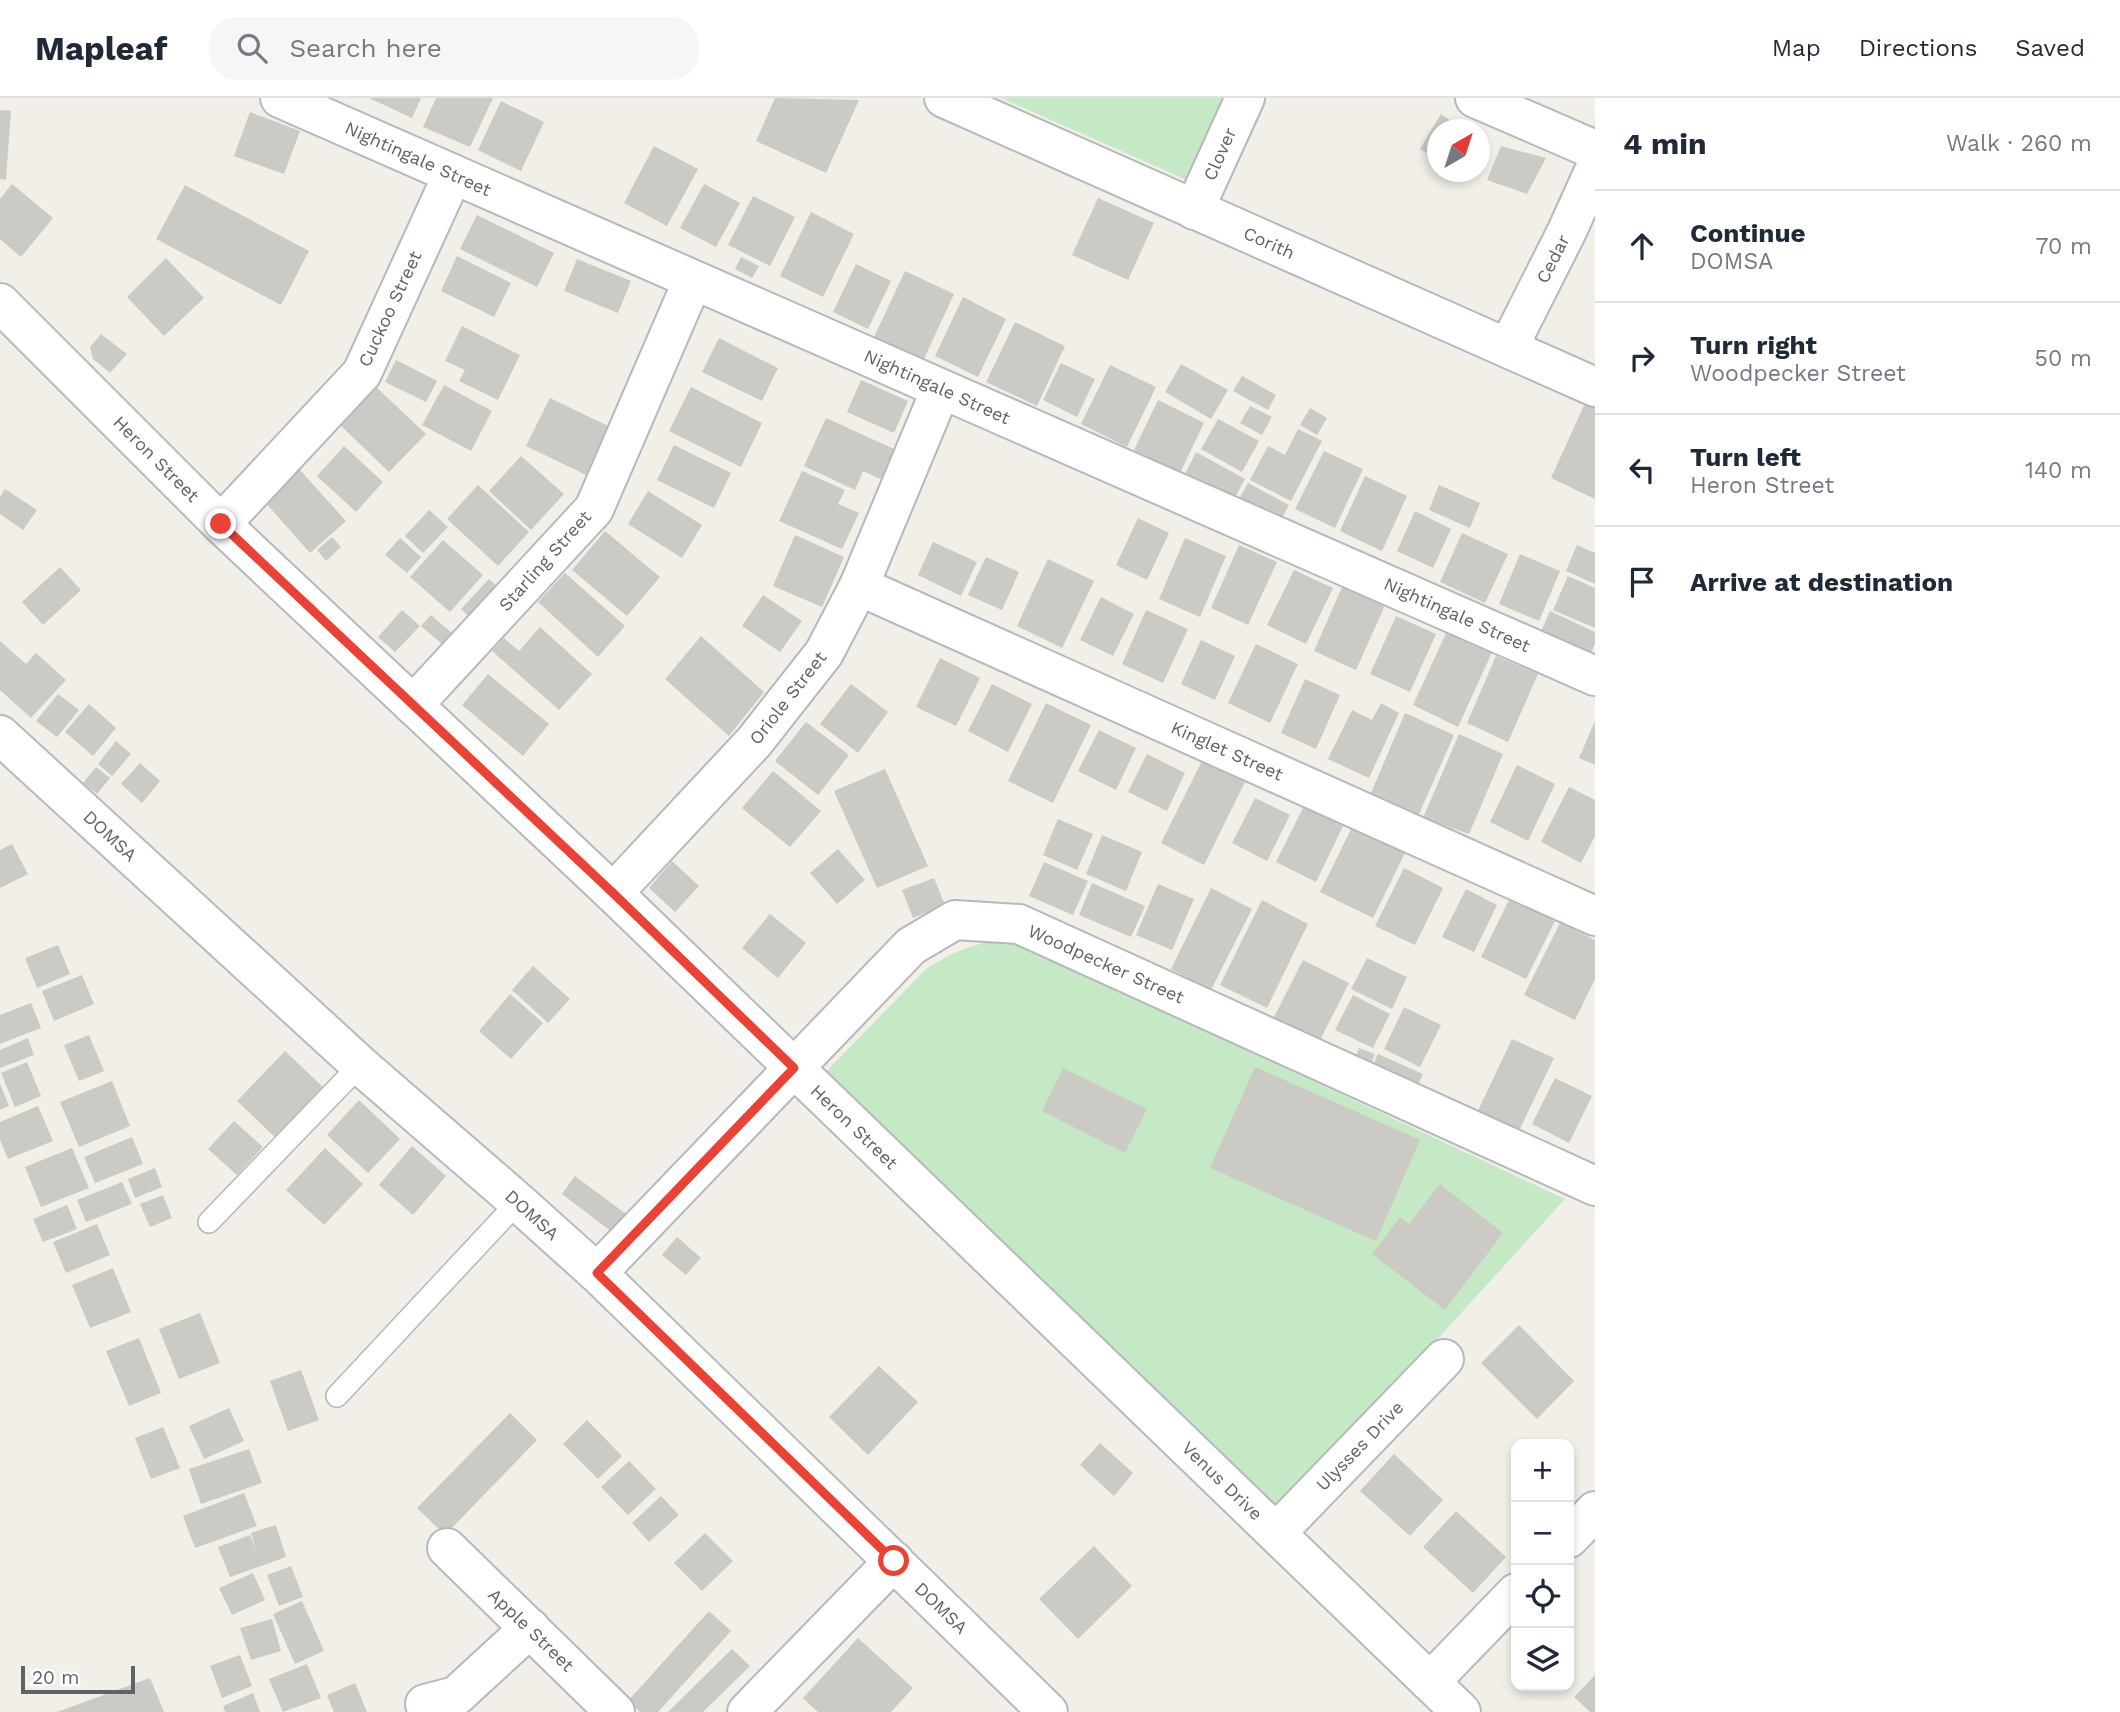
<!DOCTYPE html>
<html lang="en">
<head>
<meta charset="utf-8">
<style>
	body { margin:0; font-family:"Work Sans",sans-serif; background:#f6f6f7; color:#1f2937 }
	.controls { position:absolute; right:21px; bottom:21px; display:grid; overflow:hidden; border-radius:14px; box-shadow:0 4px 10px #0003 }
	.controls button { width:63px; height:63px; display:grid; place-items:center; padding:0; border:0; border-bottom:2px solid #e0e1e3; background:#fff; color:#1f2937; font:35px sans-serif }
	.compass { position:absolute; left:1427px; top:21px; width:63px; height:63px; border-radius:50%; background:#fff; box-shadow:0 4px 10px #0003; rotate:39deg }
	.scale { position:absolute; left:21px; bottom:18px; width:114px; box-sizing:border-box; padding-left:7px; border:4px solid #5f6368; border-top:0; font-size:19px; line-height:24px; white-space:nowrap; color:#5f6368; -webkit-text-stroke:5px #fff; paint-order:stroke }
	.stop { position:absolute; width:21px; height:21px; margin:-16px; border:5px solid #ea4335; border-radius:50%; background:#fff }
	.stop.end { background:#ea4335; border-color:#fff; box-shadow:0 2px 7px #0008 }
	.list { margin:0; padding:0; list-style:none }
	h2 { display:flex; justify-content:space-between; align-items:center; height:91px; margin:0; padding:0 28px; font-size:30px }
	h2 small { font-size:23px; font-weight:400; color:#747a83 }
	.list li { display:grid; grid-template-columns:46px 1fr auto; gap:21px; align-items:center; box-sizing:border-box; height:112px; padding:0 28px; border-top:2px solid #e0e1e3 }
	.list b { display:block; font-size:26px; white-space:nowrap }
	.list p { margin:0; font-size:23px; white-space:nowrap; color:#747a83 }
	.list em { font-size:23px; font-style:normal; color:#747a83 }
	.icon { flex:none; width:38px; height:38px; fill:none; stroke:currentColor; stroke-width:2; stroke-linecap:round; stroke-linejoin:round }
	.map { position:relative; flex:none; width:1595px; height:1614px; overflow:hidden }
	header { display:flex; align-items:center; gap:42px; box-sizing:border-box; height:98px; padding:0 35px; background:#fff; border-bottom:2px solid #e0e1e3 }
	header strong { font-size:33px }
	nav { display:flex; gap:38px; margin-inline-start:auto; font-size:24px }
	.search { width:490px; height:63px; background:#f6f6f7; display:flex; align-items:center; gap:18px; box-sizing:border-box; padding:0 24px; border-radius:28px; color:#747a83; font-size:26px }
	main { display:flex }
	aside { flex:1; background:#fff }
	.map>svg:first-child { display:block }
	.green { fill:#c5e8c5 }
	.building { fill:#cccac5 }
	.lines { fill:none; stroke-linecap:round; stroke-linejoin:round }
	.lane-casing { stroke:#b5b8bc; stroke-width:24 }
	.street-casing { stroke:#b5b8bc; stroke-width:42 }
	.secondary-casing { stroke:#b6babf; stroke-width:42 }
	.lane { stroke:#fff; stroke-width:21 }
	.street { stroke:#fff; stroke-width:38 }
	.secondary { stroke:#fff; stroke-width:38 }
	.route { stroke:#ea4335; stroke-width:9 }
	.labels { text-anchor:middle; stroke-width:6; stroke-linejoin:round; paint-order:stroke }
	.street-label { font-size:18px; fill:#5f6368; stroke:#fff }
</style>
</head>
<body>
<header>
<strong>Mapleaf</strong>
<div class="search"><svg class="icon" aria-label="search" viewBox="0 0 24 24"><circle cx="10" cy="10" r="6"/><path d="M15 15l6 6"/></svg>Search here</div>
<nav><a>Map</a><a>Directions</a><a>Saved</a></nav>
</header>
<main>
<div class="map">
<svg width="1595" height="1614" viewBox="0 0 1595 1614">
	<rect width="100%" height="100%" fill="#f1efe8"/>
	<g class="green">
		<path d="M1001,0h225l-37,83z"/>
		<path d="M1007,840l558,261 -124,136 -172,177 -446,-437 103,-106c28,-18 48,-25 81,-31z"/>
	</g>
	<g class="building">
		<path d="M369,0h52l-9,20z"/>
		<path d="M436,0h57l-23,49 -47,-20z"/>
		<path d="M775,0l84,2 -33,73 -70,-32z"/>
		<path d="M501,3l43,21 -23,49 -43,-21z"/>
		<path d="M0,12l11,1 -5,69 -6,-1z"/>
		<path d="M250,14l50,19 -16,43 -50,-18z"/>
		<path d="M1441,16l22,16h-26v29l-17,-10z"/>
		<path d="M654,48l44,23 -31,57 -43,-23z"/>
		<path d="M1501,48l45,12 -19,36 -40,-14z"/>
		<path d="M12,86l41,34 -32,39 -21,-18v-40z"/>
		<path d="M704,86l36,19 -24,44 -36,-19z"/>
		<path d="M185,87l124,66 -28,54 -125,-66z"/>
		<path d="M753,98l42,21 -25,49 -42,-21z"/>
		<path d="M1098,100l56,25 -26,57 -56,-25z"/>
		<path d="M811,114l43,22 -31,63 -43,-21z"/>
		<path d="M477,117l77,38 -17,34 -77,-38z"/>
		<path d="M457,158l54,27 -17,34 -53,-26z"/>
		<path d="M741,159l18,9 -7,12 -17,-9z"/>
		<path d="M166,160l38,40 -40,38 -37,-39z"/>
		<path d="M577,161l54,22 -13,32 -54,-22z"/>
		<path d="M856,166l35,17 -23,48 -35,-17z"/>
		<path d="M905,173l49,23 -31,67 -49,-24z"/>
		<path d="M963,199l43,22 -28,58 -43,-21z"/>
		<path d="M1015,224l50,24 -28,60 -51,-24z"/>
		<path d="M462,228l58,29 -22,45 -39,-19 6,-11 -20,-9z"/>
		<path d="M101,236l26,20 -17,19 -17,-14 -3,-12z"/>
		<path d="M719,240l59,30 -16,33 -60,-29z"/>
		<path d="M396,262l41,21 -11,21 -41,-20z"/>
		<path d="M1061,265l34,16 -18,38 -34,-17z"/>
		<path d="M1181,266l47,26 -17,29 -46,-27z"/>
		<path d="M1110,267l46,22 -29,60 -46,-23z"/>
		<path d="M1242,278l34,19 -8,15 -35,-19z"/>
		<path d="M861,282l47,21 -14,32 -47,-21z"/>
		<path d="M444,287l48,26 -21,40 -49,-26z"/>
		<path d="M375,288l51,48 -37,38 -50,-48z"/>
		<path d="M691,289l71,36 -21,44 -72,-36z"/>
		<path d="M550,300l60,29 -24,48 -60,-29z"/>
		<path d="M1158,302l46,23 -24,50 -46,-23z"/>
		<path d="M1586,303l9,4v94l-44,-21z"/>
		<path d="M1250,308l22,11 -10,18 -22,-12z"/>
		<path d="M1310,310l17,10 -10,17 -17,-10z"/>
		<path d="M826,320l79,36 -14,30 -28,-13 -8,19 -51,-24z"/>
		<path d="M1218,321l41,22 -17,31 -41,-23z"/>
		<path d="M1298,331l24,12 -31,60 -41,-21 18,-34 17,9z"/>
		<path d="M674,347l57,28 -17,35 -57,-28z"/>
		<path d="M344,348l39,36 -27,30 -39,-36z"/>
		<path d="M1324,353l39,18 -28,59 -40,-19z"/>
		<path d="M1196,354l49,27 -13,24 -48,-27z"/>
		<path d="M521,358l43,38 -33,36 -42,-39z"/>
		<path d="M300,372l46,51 -36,32 -46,-52z"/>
		<path d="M802,373l43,19 -7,14 21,9 -17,36 -63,-28z"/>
		<path d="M1365,378l42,20 -25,55 -42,-20z"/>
		<path d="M1248,385l41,22 -11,20 -41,-22z"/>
		<path d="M478,387l51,47 -31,34 -51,-47z"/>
		<path d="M1439,387l41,18 -10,25 -41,-18z"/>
		<path d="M5,391l32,21 -14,20 -23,-16v-17z"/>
		<path d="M648,393l54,34 -20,33 -54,-34z"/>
		<path d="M429,412l19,17 -25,26 -18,-17z"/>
		<path d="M1415,413l36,18 -18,39 -36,-17z"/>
		<path d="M1138,420l31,15 -22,47 -31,-15z"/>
		<path d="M605,433l55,46 -33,39 -55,-46z"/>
		<path d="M1462,435l46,21 -23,49 -45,-21z"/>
		<path d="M795,437l49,22 -22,50 -49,-21z"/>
		<path d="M332,439l9,10 -15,14 -9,-11z"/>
		<path d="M400,440l21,19 -14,16 -22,-18z"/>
		<path d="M1185,440l41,18 -26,61 -41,-18z"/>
		<path d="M443,442l40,35 -33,37 -40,-35z"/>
		<path d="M933,444l44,20 -16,34 -43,-21z"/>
		<path d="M1239,447l38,17 -29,63 -37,-17z"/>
		<path d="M1577,447l18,8v31l-29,-13z"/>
		<path d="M1520,456l40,17 -21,50 -40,-17z"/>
		<path d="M986,459l33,15 -17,38 -34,-15z"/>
		<path d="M1048,461l46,22 -32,67 -45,-22z"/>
		<path d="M60,469l21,23 -38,35 -21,-23z"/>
		<path d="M1294,472l39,18 -27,56 -39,-19z"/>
		<path d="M565,475l60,53 -27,31 -60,-55z"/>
		<path d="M1568,478l27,12v40l-42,-18z"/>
		<path d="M489,481l14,13 -27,31 -15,-14z"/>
		<path d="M1343,487l43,18 -30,67 -42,-19z"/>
		<path d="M763,497l39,26 -22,31 -38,-26z"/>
		<path d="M1101,499l33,17 -21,42 -33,-16z"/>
		<path d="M402,512l18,16 -25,26 -17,-15z"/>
		<path d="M1146,512l42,19 -25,54 -41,-19z"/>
		<path d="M1550,513l45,21v12l-6,13 -49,-23z"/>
		<path d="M431,517l21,18 -10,11 -21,-18z"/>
		<path d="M1396,518l40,18 -26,58 -40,-18z"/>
		<path d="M540,529l52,47 -33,36 -67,-59 12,-13 15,13z"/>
		<path d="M1448,531l45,21 -35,77 -45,-22z"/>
		<path d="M701,538l63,56 -35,44 -64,-57z"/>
		<path d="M1201,542l34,16 -20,44 -34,-16z"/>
		<path d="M0,543l26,23 10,-11 30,27 -35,38 -31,-28z"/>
		<path d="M1256,546l42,20 -28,59 -42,-20z"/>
		<path d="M1496,558l42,18 -30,68 -41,-19z"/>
		<path d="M940,560l40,20 -24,48 -40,-19z"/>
		<path d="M488,576l61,50 -26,32 -61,-51z"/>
		<path d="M1305,581l35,16 -24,54 -35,-16z"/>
		<path d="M851,586l37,28 -30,41 -38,-29z"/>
		<path d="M992,586l40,20 -24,48 -40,-21z"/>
		<path d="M58,596l21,16 -22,27 -21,-16z"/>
		<path d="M1046,605l45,22 -38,78 -45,-22z"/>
		<path d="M1381,605l18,10 -30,65 -41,-19 24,-49 20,10z"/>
		<path d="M89,606l27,24 -23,28 -28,-24z"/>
		<path d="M1405,615l49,22 -35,79 -48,-21z"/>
		<path d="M1595,623v44l-16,-7z"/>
		<path d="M806,624l43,33 -31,40 -43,-34z"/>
		<path d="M1099,632l37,18 -20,42 -38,-19z"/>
		<path d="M1459,636l44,20 -34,80 -46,-16z"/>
		<path d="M116,643l15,13 -19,22 -14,-12z"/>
		<path d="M1147,656l38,19 -18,38 -39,-19z"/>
		<path d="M1202,663l43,21 -41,83 -43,-22z"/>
		<path d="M140,665l20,18 -18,22 -21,-19z"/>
		<path d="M1517,667l38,19 -27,57 -38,-19z"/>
		<path d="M96,669l14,11 -13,16 -14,-11z"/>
		<path d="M885,671l43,97 -51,22 -43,-97z"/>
		<path d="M773,673l48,40 -31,36 -48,-39z"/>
		<path d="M1569,689l26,13v36l-14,27 -40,-21z"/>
		<path d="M1255,700l35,17 -23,46 -35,-18z"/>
		<path d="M1304,708l39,20 -27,56 -40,-20z"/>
		<path d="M1058,721l35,15 -16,36 -34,-15z"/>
		<path d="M1355,723l53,26 -35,71 -53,-26z"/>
		<path d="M1102,737l40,17 -16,39 -40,-17z"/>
		<path d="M12,746l16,30 -28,14v-38z"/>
		<path d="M838,751l27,31 -28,24 -27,-31z"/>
		<path d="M672,763l27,25 -24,26 -26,-24z"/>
		<path d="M1044,764l44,19 -15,34 -44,-19z"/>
		<path d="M1404,770l39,20 -28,57 -40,-19z"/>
		<path d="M934,780l11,27 -32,13 -11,-28z"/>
		<path d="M1092,785l53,23 -14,31 -52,-22z"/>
		<path d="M1158,786l36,15 -22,51 -36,-15z"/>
		<path d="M1211,790l41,21 -41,81 -40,-21z"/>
		<path d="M1466,791l31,16 -23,47 -32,-15z"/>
		<path d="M1510,800l45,23 -29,58 -45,-22z"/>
		<path d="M1262,802l46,24 -41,84 -47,-23z"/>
		<path d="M770,816l36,29 -28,35 -36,-30z"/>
		<path d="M1560,825l35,17v39l-20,41 -51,-25z"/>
		<path d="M58,847l12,29 -33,14 -12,-30z"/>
		<path d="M1367,860l40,19 -15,32 -41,-20z"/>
		<path d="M1303,862l46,23 -32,63 -46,-23z"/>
		<path d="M533,868l37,33 -22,24 -36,-33z"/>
		<path d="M82,877l12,29 -40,17 -12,-30z"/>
		<path d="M510,896l33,29 -32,36 -32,-28z"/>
		<path d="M1353,897l37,19 -17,34 -38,-18z"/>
		<path d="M31,905l10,25 -41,16v-29z"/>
		<path d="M1404,909l37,18 -21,42 -36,-18z"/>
		<path d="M89,937l15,36 -25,10 -15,-36z"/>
		<path d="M28,940l6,17 -34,13v-18z"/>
		<path d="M1512,941l42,19 -39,81 -41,-20z"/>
		<path d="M1359,950l16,6 -8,19 -15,-7z"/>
		<path d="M285,953l39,37 -47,51 -40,-38z"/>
		<path d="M1378,956l45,20 -8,17 -45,-20z"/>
		<path d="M27,964l14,34 -26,11 -14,-34z"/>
		<path d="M1255,969l165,73 -44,101 -166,-73z"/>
		<path d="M1063,970l84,41 -22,44 -83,-42z"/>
		<path d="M1555,980l37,18 -23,47 -37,-19z"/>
		<path d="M112,983l18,45 -51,21 -19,-45z"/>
		<path d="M0,986l9,22 -9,4z"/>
		<path d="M359,1002l41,39 -32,34 -41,-38z"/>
		<path d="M38,1008l15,35 -45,18 -8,-19v-18z"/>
		<path d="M234,1023l29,26 -26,28 -29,-26z"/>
		<path d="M132,1039l11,27 -48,19 -11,-26z"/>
		<path d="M412,1048l34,30 -33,39 -34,-30z"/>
		<path d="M72,1050l17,40 -48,19 -16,-40z"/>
		<path d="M325,1050l38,36 -39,41 -38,-35z"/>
		<path d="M155,1070l7,19 -27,11 -7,-19z"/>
		<path d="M575,1078l51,38 -14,18 -50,-38z"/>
		<path d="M122,1084l10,22 -46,18 -9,-22z"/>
		<path d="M1440,1086l63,49 -58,77 -73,-56 28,-37 9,7z"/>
		<path d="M163,1097l9,23 -22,9 -10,-23z"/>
		<path d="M67,1107l10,24 -34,13 -10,-23z"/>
		<path d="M97,1126l13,31 -44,18 -13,-31z"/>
		<path d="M677,1139l24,21 -15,17 -24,-20z"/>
		<path d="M113,1170l18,44 -41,16 -18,-43z"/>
		<path d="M200,1215l20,50 -41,16 -20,-50z"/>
		<path d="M1519,1227l55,56 -37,38 -56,-56z"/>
		<path d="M139,1240l22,55 -32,13 -23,-55z"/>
		<path d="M879,1268l39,36 -50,53 -39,-38z"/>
		<path d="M301,1272l18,50 -31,11 -18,-50z"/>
		<path d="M229,1310l15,33 -40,18 -15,-33z"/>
		<path d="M510,1315l27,27 -92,95 -28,-27z"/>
		<path d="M587,1322l35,36 -24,23 -35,-35z"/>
		<path d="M163,1329l17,41 -29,11 -16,-41z"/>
		<path d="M1100,1345l33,30 -19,23 -34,-31z"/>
		<path d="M249,1351l13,34 -61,21 -12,-35z"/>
		<path d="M1394,1356l49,46 -33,36 -50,-45z"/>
		<path d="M629,1363l27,28 -28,26 -27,-28z"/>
		<path d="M244,1395l13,33 -62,22 -12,-32z"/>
		<path d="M661,1398l18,19 -30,27 -17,-19z"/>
		<path d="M1456,1413l50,46 -33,36 -50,-46z"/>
		<path d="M276,1427l10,32 -56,20 -12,-30 32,-12 6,15 -5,-17z"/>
		<path d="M705,1435l28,28 -31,30 -28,-28z"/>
		<path d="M1094,1448l38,40 -54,53 -39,-40z"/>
		<path d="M291,1468l12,31 -24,9 -12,-31z"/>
		<path d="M253,1475l12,27 -33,15 -13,-27z"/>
		<path d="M302,1503l22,50 -29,13 -22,-50z"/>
		<path d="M709,1513l22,20 -73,81h-18l-12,-11z"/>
		<path d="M272,1521l9,32 -30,9 -11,-32z"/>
		<path d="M858,1540l55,50 -22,24h-73l-15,-14z"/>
		<path d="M732,1551l18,17 -47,46h-35z"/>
		<path d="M240,1557l12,31 -30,12 -12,-32z"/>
		<path d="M307,1566l14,34 -38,14 -14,-33z"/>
		<path d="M1595,1577v37h-5l-16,-15z"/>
		<path d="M150,1580l14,34h-107z"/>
		<path d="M355,1585l12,29h-33l-7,-17z"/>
		<path d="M253,1595l7,19h-35l-2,-6z"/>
	</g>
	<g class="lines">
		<defs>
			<g id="lane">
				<path d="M209,1124l151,-157"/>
				<path d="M337,1298l181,-194"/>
			</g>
			<g id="street">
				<path d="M280,0l1315,578"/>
				<path d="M944,0l651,289"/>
				<path d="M1475,0l120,52"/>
				<path d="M1194,112l51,-112"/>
				<path d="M0,205l221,221 392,369 848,819"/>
				<path d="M1508,250l59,-117 28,-62"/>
				<path d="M221,426l141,-151 91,-199"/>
				<path d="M859,488l736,330"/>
				<path d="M413,607l181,-196 99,-229"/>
				<path d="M613,795l141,-151 70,-89 35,-67 82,-197"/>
				<path d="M597,1175l314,-327 44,-26 64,4 576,262"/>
				<path d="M1276,1435l168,-174"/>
				<path d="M1569,1440l26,-27"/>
				<path d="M447,1450l168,164"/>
				<path d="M1430,1584l86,-89"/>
				<path d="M425,1606l31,-8 74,-68"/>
				<path d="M747,1614l147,-151"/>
			</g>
			<path id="secondary" d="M0,637l360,330 158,137 79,71 451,439"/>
		</defs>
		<use href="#lane" class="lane-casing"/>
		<use href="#street" class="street-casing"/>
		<use href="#secondary" class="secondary-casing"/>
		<use href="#lane" class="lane"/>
		<use href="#street" class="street"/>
		<use href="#secondary" class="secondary"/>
	</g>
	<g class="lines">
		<path class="route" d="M221,426l392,369 181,175 -197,205 297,288"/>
	</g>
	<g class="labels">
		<g class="street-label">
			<text transform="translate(1220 56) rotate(-66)" y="6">Clover</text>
			<text transform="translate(418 61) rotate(24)" y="6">Nightingale Street</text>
			<text transform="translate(1269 145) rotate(24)" y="6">Corith</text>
			<text transform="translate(1553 161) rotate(-63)" y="6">Cedar</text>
			<text transform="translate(390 211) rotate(-65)" y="6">Cuckoo Street</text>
			<text transform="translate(937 289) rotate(24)" y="6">Nightingale Street</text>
			<text transform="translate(156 361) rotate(45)" y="6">Heron Street</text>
			<text transform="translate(545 463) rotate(-48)" y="6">Starling Street</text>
			<text transform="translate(1457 517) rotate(24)" y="6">Nightingale Street</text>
			<text transform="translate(788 600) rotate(-52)" y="6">Oriole Street</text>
			<text transform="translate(1227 653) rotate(24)" y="6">Kinglet Street</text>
			<text transform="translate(110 738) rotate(43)" y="6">DOMSA</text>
			<text transform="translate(1106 866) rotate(24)" y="6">Woodpecker Street</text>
			<text transform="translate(854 1029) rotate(44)" y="6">Heron Street</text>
			<text transform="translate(532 1117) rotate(42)" y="6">DOMSA</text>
			<text transform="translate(1360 1348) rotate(-46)" y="6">Ulysses Drive</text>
			<text transform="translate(1222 1383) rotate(44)" y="6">Venus Drive</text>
			<text transform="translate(941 1510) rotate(44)" y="6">DOMSA</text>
			<text transform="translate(531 1532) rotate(44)" y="6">Apple Street</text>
		</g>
	</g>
</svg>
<div class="controls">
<button>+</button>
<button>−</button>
<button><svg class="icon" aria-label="locate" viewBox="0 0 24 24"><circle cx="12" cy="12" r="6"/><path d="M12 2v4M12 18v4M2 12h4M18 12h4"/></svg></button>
<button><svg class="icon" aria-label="layers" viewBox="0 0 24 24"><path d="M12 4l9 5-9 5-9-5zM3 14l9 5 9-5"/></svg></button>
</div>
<svg class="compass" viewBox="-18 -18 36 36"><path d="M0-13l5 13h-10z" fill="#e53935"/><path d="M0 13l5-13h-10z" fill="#747a83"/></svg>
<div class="scale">20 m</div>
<div class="stop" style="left:894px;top:1463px"></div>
<div class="stop end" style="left:221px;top:426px"></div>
</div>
<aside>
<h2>4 min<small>Walk · 260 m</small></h2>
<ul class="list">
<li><svg class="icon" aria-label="ahead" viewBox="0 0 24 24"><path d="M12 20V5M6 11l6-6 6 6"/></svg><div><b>Continue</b><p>DOMSA</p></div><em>70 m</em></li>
<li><svg class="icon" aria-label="right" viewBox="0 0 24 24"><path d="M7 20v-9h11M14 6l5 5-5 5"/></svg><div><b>Turn right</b><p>Woodpecker Street</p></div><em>50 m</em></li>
<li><svg class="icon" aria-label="left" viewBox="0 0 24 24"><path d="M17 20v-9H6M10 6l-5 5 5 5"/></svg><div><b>Turn left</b><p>Heron Street</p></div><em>140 m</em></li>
<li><svg class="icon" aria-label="arrive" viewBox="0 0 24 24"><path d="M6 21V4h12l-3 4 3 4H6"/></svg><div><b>Arrive at destination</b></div></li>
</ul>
</aside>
</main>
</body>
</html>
